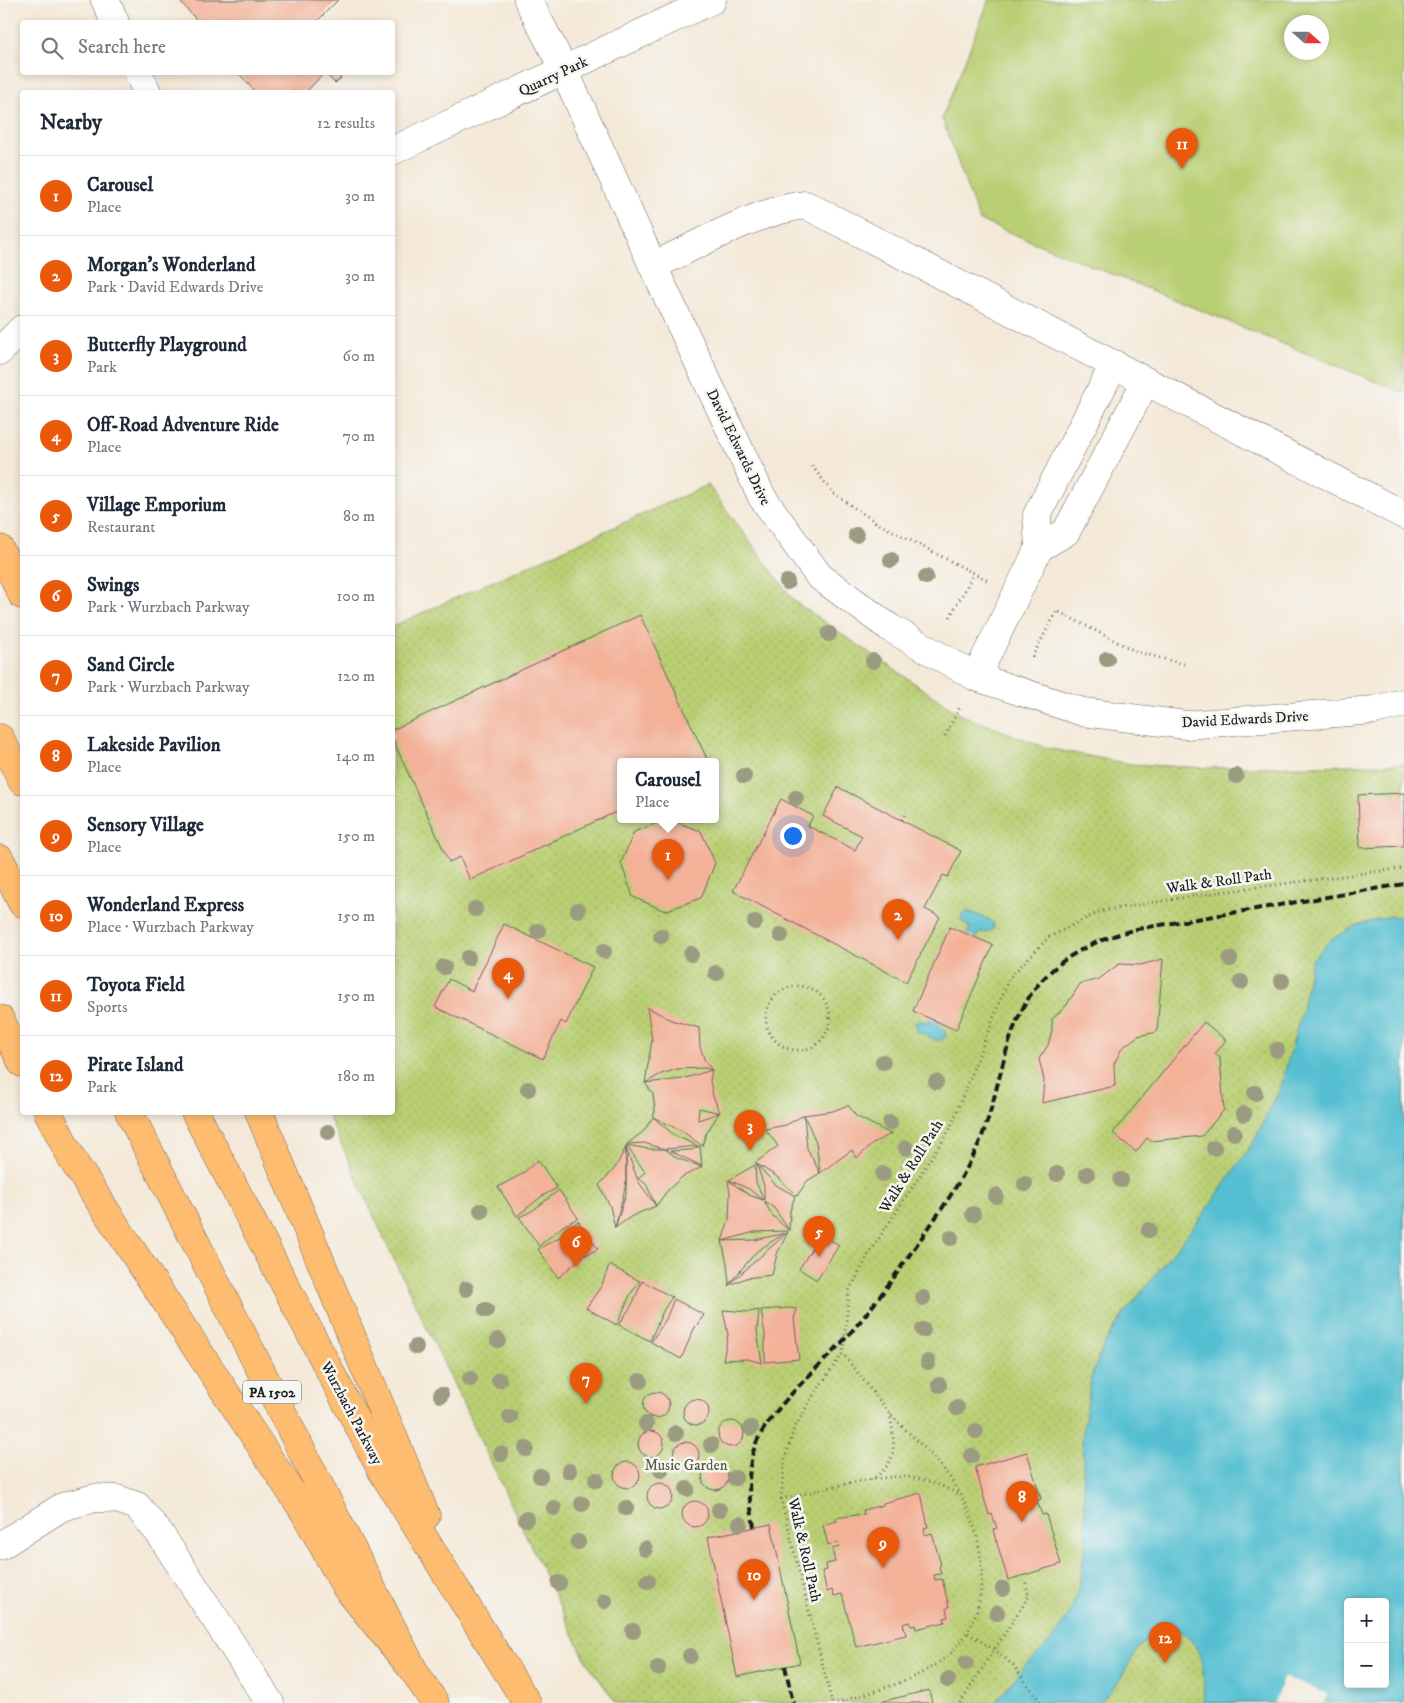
<!DOCTYPE html>
<html lang="en">
<head>
<meta charset="utf-8">
<style>
	body { margin:0; font-family:"IM FELL DW Pica",serif; background:#f6f6f7; color:#1f2937 }
	.controls { position:absolute; right:15px; bottom:15px; display:grid; overflow:hidden; border-radius:5px; box-shadow:0 2px 8px #0003 }
	.controls button { width:45px; height:45px; display:grid; place-items:center; padding:0; border:0; border-bottom:1px solid #e0e1e3; background:#fff; color:#1f2937; font:25px sans-serif }
	.compass { position:absolute; left:1284px; top:15px; width:45px; height:45px; border-radius:50%; background:#fff; box-shadow:0 2px 8px #0003; rotate:111deg }
	.you { position:absolute; left:792px; top:835px; width:18px; height:18px; margin:-12px; border:4px solid #fff; border-radius:50%; background:#1a73e8; box-shadow:0 0 0 8px #1a73e833 }
	.badge { display:grid; place-items:center; width:32px; height:32px; border-radius:50%; background:#ea580c; color:#fff; font-size:16px; font-weight:700 }
	.pin { position:absolute; translate:-50% -41px; filter:drop-shadow(0 1px 2px #0008) }
	.pin::after { content:''; position:absolute; top:26px; width:18px; height:15px; background:inherit; clip-path:polygon(0 0,100% 0,50% 100%) }
	.popup { position:absolute; left:617px; top:758px; width:102px; height:65px; box-sizing:border-box; display:grid; place-content:center; border-radius:5px; background:#fff; filter:drop-shadow(0 1px 4px #0005); font-size:16px; white-space:nowrap; color:#747a83 }
	.popup b { font-size:19px; color:#1f2937 }
	.popup::after { content:''; position:absolute; left:50%; top:100%; margin-left:-10px; border:10px solid transparent; border-top-color:#fff }
	.list { margin:0; padding:0; list-style:none }
	h2 { display:flex; justify-content:space-between; align-items:center; height:65px; margin:0; padding:0 20px; font-size:21px }
	h2 small { font-size:16px; font-weight:400; color:#747a83 }
	.list li { display:grid; grid-template-columns:32px 1fr auto; gap:15px; align-items:center; box-sizing:border-box; height:80px; padding:0 20px; border-top:1px solid #e0e1e3 }
	.list b { display:block; font-size:19px; white-space:nowrap }
	.list p { margin:0; font-size:16px; white-space:nowrap; color:#747a83 }
	.list em { font-size:16px; font-style:normal; color:#747a83 }
	.icon { flex:none; width:28px; height:28px; fill:none; stroke:currentColor; stroke-width:2; stroke-linecap:round; stroke-linejoin:round }
	.map { position:relative; flex:none; width:1404px; height:1703px; overflow:hidden }
	.search { position:absolute; background:#fff; box-shadow:0 2px 8px #0003; left:20px; top:20px; width:375px; height:55px; display:flex; align-items:center; gap:12px; box-sizing:border-box; padding:0 18px; border-radius:5px; color:#747a83; font-size:19px }
	.panel { position:absolute; background:#fff; box-shadow:0 2px 8px #0003; left:20px; top:90px; width:375px; height:1025px; border-radius:5px }
	.map>svg:first-child { display:block }
	.green { fill:url(#green-dots); stroke:#6a7648; fill-rule:evenodd }
	.pitch { fill:#b9cf73; stroke:#6a7648; fill-rule:evenodd }
	.water { fill:#55bfd1; stroke:#386e76; fill-rule:evenodd }
	.pier { fill:#f4e9d8 }
	.building { fill:#f3b197 }
	.lines { fill:none; stroke-linecap:round; stroke-linejoin:round }
	.minor-casing { stroke:#68645e; stroke-width:29 }
	.major-casing { stroke:#68645e; stroke-width:29 }
	.highway-casing { stroke:#68645e; stroke-width:29 }
	.path { stroke:#68645e; stroke-width:3; stroke-dasharray:1 4; stroke-linecap:butt }
	.minor { stroke:#fff; stroke-width:28 }
	.major { stroke:#febc70; stroke-width:28 }
	.highway { stroke:#febc70; stroke-width:28 }
	.rail { stroke:#1c1c1c; stroke-width:4; stroke-dasharray:8 4; stroke-linecap:butt }
	.tree { fill:#9b9b81 }
	.labels { text-anchor:middle; stroke-width:5; stroke-linejoin:round; paint-order:stroke }
	.shield { fill:#f6f6f2; stroke:#5d5d5c; stroke-width:1 }
	.shield-label { font-size:14px; font-weight:bold; fill:#1c1c1c }
	.street-label { font-size:15px; fill:#1c1c1c; stroke:#f6f6f2 }
	.park-label { font-size:15px; fill:#535b3a; stroke:#f6f6f2 }
</style>
</head>
<body>
<div class="map">
<svg width="1404" height="1703" viewBox="0 0 1404 1703">
	<defs>
		<pattern id="green-dots" width="8" height="8" patternUnits="userSpaceOnUse" patternTransform="scale(1.25)"><rect width="8" height="8" fill="#b9cf73"/><path d="M2 2h.1M6 6h.1" fill="none" stroke="#9eb163" stroke-width="1.8" stroke-linecap="round"/></pattern>
	</defs>
	<rect width="100%" height="100%" fill="#f6f6f2"/>
	<filter id="ink" filterUnits="userSpaceOnUse"><feTurbulence type="fractalNoise" baseFrequency=".02" numOctaves="2"/><feDisplacementMap in="SourceGraphic" scale="10" xChannelSelector="R" yChannelSelector="G"/><feConvolveMatrix kernelMatrix="1 2 1 2 8 2 1 2 1" color-interpolation-filters="sRGB"/></filter>
	<filter id="wash" filterUnits="userSpaceOnUse"><feTurbulence type="fractalNoise" baseFrequency=".0096" numOctaves="4" result="noise"/><feDisplacementMap in="SourceGraphic" scale="20" xChannelSelector="R" yChannelSelector="G"/><feGaussianBlur stdDeviation="1.12" result="paint"/><feColorMatrix in="noise" values="0 0 0 0 0 0 0 0 0 0 0 0 0 0 0 0 0 1.4 0 .05"/><feComposite in="paint" operator="in"/></filter>
	<g filter="url(#wash)">
		<rect width="100%" height="100%" fill="#f4e9d8"/>
		<path class="green" d="M708,485l87,117 166,113 86,33 83,16 76,4 198,-4v939h-788l-30,-42 -198,-414 -61,-134 65,-1 1,-486zM620,761h96v58h-96zM1348,1602h37v82h-37z"/>
		<path class="pitch" d="M989,0h415v393l-425,-173 -37,-102zM1292,22h30v30h-30z"/>
		<g class="water">
			<path d="M967,911l23,9 4,4 -1,5 -6,4 -7,-1 -41,95 6,4 1,6 -8,4 -20,-9 -3,-9 5,-3 9,3 41,-96 -9,-6 1,-6z"/>
			<path d="M1391,916l13,2v785h-201c2,-25 2,-57 -22,-71 -6,-3 -17,-2 -24,-3l-20,21 -16,28 -21,25h-105l29,-36 29,-29 19,-29 8,-28 6,-42 -4,-100 9,-61 14,-36 19,-28 82,-103 48,-70 26,-52 20,-71 12,-58 17,-19 28,-16zM1348,1602h37v82h-37z"/>
		</g>
		<path class="pier" d="M1284,1677l43,17 -3,9h-50z"/>
		<g id="blocks">
			<g class="building">
				<path d="M182,0h156l-22,22h-118l-18,-21z"/>
				<path d="M238,72h97l6,6 -6,5 -11,-10 -18,19h-51z"/>
				<path d="M640,615l68,146h-88v49l-150,70 -10,-23 -11,5 -57,-124v-8z"/>
				<path d="M838,787l123,64 -13,26 -5,-2 -18,34 15,8 -34,65 -173,-91 48,-92 32,17 -5,10 47,24 7,-14 -39,-20z"/>
				<path d="M1404,793v53l-44,2 -2,-53z"/>
				<path d="M667,819l34,12 14,32 -14,35 -36,13 -32,-14 -12,-34 13,-31z"/>
				<path d="M504,924l89,43 -27,57 -5,-3 -18,38 -108,-52 14,-28 23,12z"/>
				<path d="M950,927l43,18 -37,85 -43,-19z"/>
				<path d="M1163,959l-6,73 -19,4 -16,12 -8,16 1,22 -73,17 2,-23 -5,-21 9,-14 4,-15v-11l14,-13 14,-22 19,-5 20,-15 21,1z"/>
				<path d="M647,1007l24,13 28,8 1,19 5,14 7,9 -2,11 3,15 7,17 -21,-5 -1,12 21,-7 -13,21 -4,12 -20,-15 -29,-14 2,-6 -2,-17 -8,-11 37,-4 30,-9 -7,-2 -27,1 -17,5 -16,9 7,-43z"/>
				<path d="M1204,1022l22,18 -11,14 5,4 4,52 -22,26 -51,5 -4,-3 -11,14 -23,-19z"/>
				<path d="M848,1105l8,11 35,18 -16,8 -18,16 -5,-8 -32,23 -4,-31 -12,-27 3,33 13,25 -13,8 -10,15 -21,-20 -21,-13 23,-17 -13,-17 21,-4 18,-10 29,-4z"/>
				<path d="M653,1117l21,18 24,11 -33,3 -21,-6 -17,1 17,-13z"/>
				<path d="M626,1145l23,4h16l12,9 25,9 -20,10 -15,14 -11,15 -10,-22 -8,-6 7,-6z"/>
				<path d="M700,1146l2,20 -32,-15 21,-1z"/>
				<path d="M626,1147v37l-11,44 11,-34v-46l12,33 18,25 -24,10 -17,12 -5,-22 -11,-21 16,-17z"/>
				<path d="M538,1160l19,28 -15,8 -25,20 -19,-29 24,-13z"/>
				<path d="M755,1165l1,17 8,18v-14l-7,-21 19,20 19,11 -5,15 -1,19 -15,-22 -10,-7 8,14 17,16 -34,1 -33,9 7,-21 1,-26 -2,-14 21,15 14,5 -14,-11 -20,-9z"/>
				<path d="M559,1190l19,28 -15,8 -24,20 -20,-29 13,-6z"/>
				<path d="M578,1221l20,28 -16,8 -24,21 -20,-29 22,-12z"/>
				<path d="M788,1232l-11,22 -5,21 -26,3 -19,8z"/>
				<path d="M785,1233l-28,18 -28,33 -2,-20 -5,-23 33,-1z"/>
				<path d="M821,1234l18,11 -22,35 -18,-11z"/>
				<path d="M609,1265l31,16 -10,14 -13,30 -31,-17 16,-23z"/>
				<path d="M642,1281l30,16 -9,14 -13,30 -31,-16 14,-22z"/>
				<path d="M674,1299l30,16 -10,14 -13,30 -30,-17 15,-23z"/>
				<path d="M789,1308l8,1 -3,10 5,40 -34,3v-28l-4,-24z"/>
				<path d="M723,1310l26,2 10,-2 -2,21 5,32 -15,-4 -24,1 5,-25z"/>
				<circle cx="656" cy="1405" r="13"/>
				<circle cx="696" cy="1412" r="13"/>
				<circle cx="731" cy="1434" r="13"/>
				<circle cx="651" cy="1444" r="13"/>
				<circle cx="686" cy="1455" r="13"/>
				<path d="M1027,1452l14,47 -4,2 5,14 4,-1 15,50 -53,16 -15,-50 4,-2 -5,-14 -3,1 -14,-48z"/>
				<circle cx="627" cy="1475" r="13"/>
				<circle cx="715" cy="1477" r="13"/>
				<circle cx="660" cy="1496" r="13"/>
				<path d="M921,1493l7,34 -4,1 1,7 7,-2 9,32 -2,1 2,8 -7,1 1,5 7,-1 7,28 -3,2 2,8 -4,1 1,4 -29,7 -1,-4 -4,1 -2,-4 -6,2 3,11 -50,12 -14,-53 -8,2 -2,-6 -5,2 -5,-21 5,-1 -1,-6 9,-2 -3,-13 7,-2 -1,-5 -10,3 -5,-20 14,-4 -2,-3 29,-4 -1,-4 20,-5v-2z"/>
				<circle cx="695" cy="1514" r="13"/>
				<path d="M771,1524l29,139 -63,14 -29,-140z"/>
				<path d="M929,1690l3,13h-51l-1,-1z"/>
			</g>
		</g>
	</g>
	<g filter="url(#ink)">
		<use href="#blocks" fill-opacity="0" stroke="#68645e" stroke-width="1"/>
		<g class="lines">
			<defs>
				<g id="minor">
					<path d="M105,0l10,22"/>
					<path d="M528,0l36,70 89,196 109,231 57,79 71,52 86,49 107,35 103,13 188,-15 30,-7"/>
					<path d="M138,72l9,20"/>
					<path d="M392,151l320,-151"/>
					<path d="M653,266c45,-21 104,-56 153,-61l598,310"/>
					<path d="M0,351l22,-22"/>
					<path d="M1039,548l27,-16 80,-151"/>
					<path d="M976,677l63,-129 -2,-33 77,-151"/>
					<path d="M0,1546l62,-39 33,-9 22,1 20,7 23,28 110,169"/>
				</g>
				<path id="major" d="M0,549l22,46"/>
				<g id="highway">
					<path d="M0,738l22,43"/>
					<path d="M0,859l22,44"/>
					<path d="M0,1019l22,44"/>
					<path d="M48,1112l25,49 232,352 40,73 69,85"/>
					<path d="M129,1112l285,559 21,32"/>
					<path d="M195,1112l187,359 145,232"/>
					<path d="M259,1112l167,404"/>
				</g>
			</defs>
			<use href="#minor" class="minor-casing"/>
			<use href="#major" class="major-casing"/>
			<use href="#highway" class="highway-casing"/>
			<g class="path">
				<path d="M812,466l22,28 43,29 112,58"/>
				<path d="M950,617l24,-44"/>
				<path d="M1032,657l25,-46 80,41 47,12"/>
				<path d="M945,736l16,-31"/>
				<path d="M902,820l3,-5"/>
				<circle cx="798" cy="1018" r="32"/>
				<path d="M871,1480c29,-18 23,-37 19,-67"/>
				<path d="M781,1499c32,-7 101,-27 132,-21 16,2 32,9 47,17"/>
				<path d="M968,1633l27,17 18,15 28,38"/>
				<path d="M832,1703l-51,-204 4,-40 9,-30 22,-38 27,-38 6,-62 21,-39 80,-123 59,-151 40,-41 52,-26 105,-17 198,-26"/>
				<path d="M837,1703c36,-12 78,-21 108,-45 20,-16 31,-37 35,-62 7,-48 -10,-97 -42,-133 -13,-16 -29,-29 -43,-44 -18,-21 -35,-43 -52,-65"/>
				<path d="M960,1703l69,-107 -4,-16"/>
			</g>
			<use href="#minor" class="minor"/>
			<use href="#major" class="major"/>
			<use href="#highway" class="highway"/>
			<g class="rail">
				<path d="M754,1527c-5,-28 -9,-58 3,-86 16,-34 60,-72 86,-100 24,-26 45,-55 65,-84 26,-37 54,-74 72,-116 21,-50 23,-112 57,-155 26,-32 61,-47 100,-57l267,-45"/>
				<path d="M785,1666l8,37"/>
			</g>
		</g>
		<g class="tree">
			<circle cx="856" cy="535" r="8"/>
			<circle cx="891" cy="560" r="8"/>
			<circle cx="926" cy="577" r="8"/>
			<circle cx="787" cy="582" r="8"/>
			<circle cx="829" cy="634" r="8"/>
			<circle cx="1107" cy="659" r="8"/>
			<circle cx="873" cy="661" r="8"/>
			<circle cx="744" cy="776" r="8"/>
			<circle cx="1236" cy="776" r="8"/>
			<circle cx="796" cy="798" r="8"/>
			<circle cx="475" cy="909" r="8"/>
			<circle cx="578" cy="910" r="8"/>
			<circle cx="755" cy="922" r="8"/>
			<circle cx="538" cy="931" r="8"/>
			<circle cx="781" cy="935" r="8"/>
			<circle cx="661" cy="936" r="8"/>
			<circle cx="604" cy="951" r="8"/>
			<circle cx="691" cy="954" r="8"/>
			<circle cx="468" cy="958" r="8"/>
			<circle cx="1230" cy="959" r="8"/>
			<circle cx="444" cy="967" r="8"/>
			<circle cx="716" cy="973" r="8"/>
			<circle cx="1282" cy="981" r="8"/>
			<circle cx="1241" cy="982" r="8"/>
			<circle cx="1277" cy="1050" r="8"/>
			<circle cx="883" cy="1062" r="8"/>
			<circle cx="936" cy="1082" r="8"/>
			<circle cx="528" cy="1089" r="8"/>
			<circle cx="1255" cy="1093" r="8"/>
			<circle cx="1244" cy="1114" r="8"/>
			<circle cx="890" cy="1123" r="8"/>
			<circle cx="328" cy="1132" r="8"/>
			<circle cx="1234" cy="1133" r="8"/>
			<circle cx="906" cy="1148" r="8"/>
			<circle cx="1214" cy="1148" r="8"/>
			<circle cx="883" cy="1174" r="8"/>
			<circle cx="1057" cy="1174" r="8"/>
			<circle cx="1087" cy="1174" r="8"/>
			<circle cx="1121" cy="1180" r="8"/>
			<circle cx="1025" cy="1184" r="8"/>
			<circle cx="996" cy="1196" r="8"/>
			<circle cx="481" cy="1211" r="8"/>
			<circle cx="973" cy="1214" r="8"/>
			<circle cx="1149" cy="1230" r="8"/>
			<circle cx="951" cy="1238" r="8"/>
			<circle cx="466" cy="1289" r="8"/>
			<circle cx="923" cy="1298" r="8"/>
			<circle cx="486" cy="1310" r="8"/>
			<circle cx="923" cy="1330" r="8"/>
			<circle cx="498" cy="1340" r="8"/>
			<circle cx="416" cy="1347" r="8"/>
			<circle cx="928" cy="1362" r="8"/>
			<circle cx="470" cy="1379" r="8"/>
			<circle cx="499" cy="1380" r="8"/>
			<circle cx="640" cy="1381" r="8"/>
			<circle cx="939" cy="1385" r="8"/>
			<circle cx="441" cy="1395" r="8"/>
			<circle cx="957" cy="1408" r="8"/>
			<circle cx="510" cy="1417" r="8"/>
			<circle cx="646" cy="1424" r="8"/>
			<circle cx="751" cy="1428" r="8"/>
			<circle cx="976" cy="1431" r="8"/>
			<circle cx="676" cy="1433" r="8"/>
			<circle cx="711" cy="1445" r="8"/>
			<circle cx="526" cy="1449" r="8"/>
			<circle cx="501" cy="1454" r="8"/>
			<circle cx="971" cy="1456" r="8"/>
			<circle cx="661" cy="1470" r="8"/>
			<circle cx="569" cy="1471" r="8"/>
			<circle cx="540" cy="1476" r="8"/>
			<circle cx="735" cy="1478" r="8"/>
			<circle cx="596" cy="1480" r="8"/>
			<circle cx="687" cy="1489" r="8"/>
			<circle cx="582" cy="1504" r="8"/>
			<circle cx="554" cy="1508" r="8"/>
			<circle cx="626" cy="1508" r="8"/>
			<circle cx="719" cy="1510" r="8"/>
			<circle cx="526" cy="1519" r="8"/>
			<circle cx="740" cy="1524" r="8"/>
			<circle cx="578" cy="1542" r="8"/>
			<circle cx="645" cy="1549" r="8"/>
			<circle cx="648" cy="1581" r="8"/>
			<circle cx="559" cy="1583" r="8"/>
			<circle cx="1003" cy="1589" r="8"/>
			<circle cx="605" cy="1601" r="8"/>
			<circle cx="997" cy="1613" r="8"/>
			<circle cx="633" cy="1631" r="8"/>
			<circle cx="690" cy="1656" r="8"/>
			<circle cx="966" cy="1663" r="8"/>
			<circle cx="658" cy="1668" r="8"/>
			<circle cx="948" cy="1680" r="8"/>
		</g>
	</g>
	<g class="labels">
		<rect class="shield" x="243" y="1380.5" width="58" height="23" rx="4"/>
		<g class="shield-label">
			<text x="272" y="1397">PA 1502</text>
		</g>
		<g class="street-label">
			<text transform="translate(553 76) rotate(-25)" y="5">Quarry Park</text>
			<text transform="translate(739 447) rotate(64)" y="5">David Edwards Drive</text>
			<text transform="translate(1245 719) rotate(-3)" y="5">David Edwards Drive</text>
			<text transform="translate(1219 881) rotate(-8)" y="5">Walk &amp; Roll Path</text>
			<text transform="translate(911 1166) rotate(-58)" y="5">Walk &amp; Roll Path</text>
			<text transform="translate(352 1413) rotate(62)" y="5">Wurzbach Parkway</text>
			<text transform="translate(805 1550) rotate(77)" y="5">Walk &amp; Roll Path</text>
		</g>
		<g class="park-label">
			<text x="686" y="1470">Music Garden</text>
		</g>
	</g>
</svg>
<div class="controls">
<button>+</button>
<button>−</button>
</div>
<svg class="compass" viewBox="-18 -18 36 36"><path d="M0-13l5 13h-10z" fill="#e53935"/><path d="M0 13l5-13h-10z" fill="#747a83"/></svg>
<div class="you"></div>
<div class="pin badge" style="left:668px;top:880px">1</div>
<div class="popup"><b>Carousel</b>Place</div>
<div class="pin badge" style="left:898px;top:940px">2</div>
<div class="pin badge" style="left:750px;top:1151px">3</div>
<div class="pin badge" style="left:508px;top:999px">4</div>
<div class="pin badge" style="left:819px;top:1257px">5</div>
<div class="pin badge" style="left:576px;top:1267px">6</div>
<div class="pin badge" style="left:586px;top:1404px">7</div>
<div class="pin badge" style="left:1022px;top:1522px">8</div>
<div class="pin badge" style="left:883px;top:1568px">9</div>
<div class="pin badge" style="left:754px;top:1600px">10</div>
<div class="pin badge" style="left:1182px;top:169px">11</div>
<div class="pin badge" style="left:1165px;top:1663px">12</div>
<div class="search"><svg class="icon" aria-label="search" viewBox="0 0 24 24"><circle cx="10" cy="10" r="6"/><path d="M15 15l6 6"/></svg>Search here</div>
<section class="panel">
<h2>Nearby<small>12 results</small></h2>
<ul class="list">
<li><span class="badge">1</span><div><b>Carousel</b><p>Place</p></div><em>30 m</em></li>
<li><span class="badge">2</span><div><b>Morgan's Wonderland</b><p>Park · David Edwards Drive</p></div><em>30 m</em></li>
<li><span class="badge">3</span><div><b>Butterfly Playground</b><p>Park</p></div><em>60 m</em></li>
<li><span class="badge">4</span><div><b>Off-Road Adventure Ride</b><p>Place</p></div><em>70 m</em></li>
<li><span class="badge">5</span><div><b>Village Emporium</b><p>Restaurant</p></div><em>80 m</em></li>
<li><span class="badge">6</span><div><b>Swings</b><p>Park · Wurzbach Parkway</p></div><em>100 m</em></li>
<li><span class="badge">7</span><div><b>Sand Circle</b><p>Park · Wurzbach Parkway</p></div><em>120 m</em></li>
<li><span class="badge">8</span><div><b>Lakeside Pavilion</b><p>Place</p></div><em>140 m</em></li>
<li><span class="badge">9</span><div><b>Sensory Village</b><p>Place</p></div><em>150 m</em></li>
<li><span class="badge">10</span><div><b>Wonderland Express</b><p>Place · Wurzbach Parkway</p></div><em>150 m</em></li>
<li><span class="badge">11</span><div><b>Toyota Field</b><p>Sports</p></div><em>150 m</em></li>
<li><span class="badge">12</span><div><b>Pirate Island</b><p>Park</p></div><em>180 m</em></li>
</ul>
</section>
</div>
</body>
</html>
